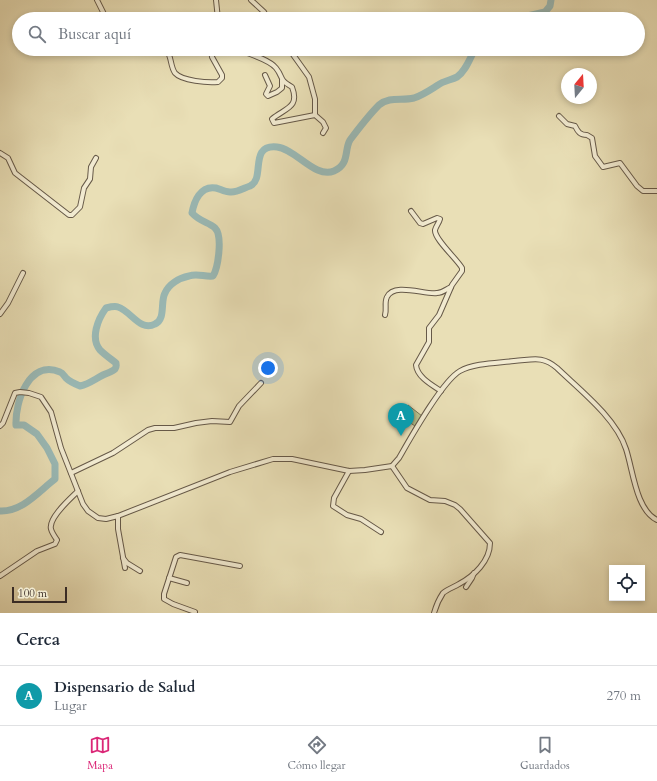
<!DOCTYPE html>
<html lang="es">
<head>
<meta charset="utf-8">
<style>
	body { margin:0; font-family:Cardo,serif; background:#f2f2f3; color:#1f2937 }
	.controls { position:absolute; right:12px; bottom:12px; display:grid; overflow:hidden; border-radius:0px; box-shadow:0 2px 6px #0003 }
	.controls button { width:36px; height:36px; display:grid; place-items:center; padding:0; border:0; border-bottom:1px solid #e0e1e3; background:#fff; color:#1f2937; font:20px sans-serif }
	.compass { position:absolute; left:561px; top:68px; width:36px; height:36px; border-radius:50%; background:#fff; box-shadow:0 2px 6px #0003; rotate:18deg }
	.scale { position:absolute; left:12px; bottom:10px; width:55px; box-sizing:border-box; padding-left:4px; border:2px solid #3b2c24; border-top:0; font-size:11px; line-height:14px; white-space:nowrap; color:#3b2c24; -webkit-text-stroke:3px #f1ead0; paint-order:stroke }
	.you { position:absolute; left:268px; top:368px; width:14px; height:14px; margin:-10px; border:3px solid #fff; border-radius:50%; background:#1a73e8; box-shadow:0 0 0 6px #1a73e833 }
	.badge { display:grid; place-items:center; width:26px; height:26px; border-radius:50%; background:#db2777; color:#fff; font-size:13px; font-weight:700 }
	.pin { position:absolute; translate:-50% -33px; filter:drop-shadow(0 1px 2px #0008) }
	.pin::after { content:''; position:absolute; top:21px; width:14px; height:12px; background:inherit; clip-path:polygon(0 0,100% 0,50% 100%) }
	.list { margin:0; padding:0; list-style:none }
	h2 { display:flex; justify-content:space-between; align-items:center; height:52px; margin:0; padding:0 16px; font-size:17px }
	h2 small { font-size:13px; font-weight:400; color:#747a83 }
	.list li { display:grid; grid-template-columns:26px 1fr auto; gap:12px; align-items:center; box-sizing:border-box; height:60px; padding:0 16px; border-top:1px solid #e0e1e3 }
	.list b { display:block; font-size:15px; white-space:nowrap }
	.list p { margin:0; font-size:13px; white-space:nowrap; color:#747a83 }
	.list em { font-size:13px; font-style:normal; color:#747a83 }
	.icon { flex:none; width:22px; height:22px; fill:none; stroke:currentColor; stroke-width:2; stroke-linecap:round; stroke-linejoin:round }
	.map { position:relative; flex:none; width:657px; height:613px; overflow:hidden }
	.search { position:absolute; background:#fff; box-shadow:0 2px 6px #0003; left:12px; right:12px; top:12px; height:44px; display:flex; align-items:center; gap:10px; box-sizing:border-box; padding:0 14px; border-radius:22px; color:#747a83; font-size:15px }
	.sheet { height:112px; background:#fff }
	nav { display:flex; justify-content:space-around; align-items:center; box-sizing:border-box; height:56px; border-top:1px solid #e0e1e3; background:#fff; font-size:11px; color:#747a83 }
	nav a { display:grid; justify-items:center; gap:2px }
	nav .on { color:#db2777 }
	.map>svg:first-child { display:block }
	.green { fill:#b8c18d; stroke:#7a7658 }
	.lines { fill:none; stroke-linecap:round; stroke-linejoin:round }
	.river { stroke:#9abab7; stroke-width:7 }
	.minor-casing { stroke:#665948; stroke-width:6 }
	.minor { stroke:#f1ead0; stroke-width:4 }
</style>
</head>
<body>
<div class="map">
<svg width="657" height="613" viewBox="0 0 657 613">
	<rect width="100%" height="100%" fill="#e9dfb6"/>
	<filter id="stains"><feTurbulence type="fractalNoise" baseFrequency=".005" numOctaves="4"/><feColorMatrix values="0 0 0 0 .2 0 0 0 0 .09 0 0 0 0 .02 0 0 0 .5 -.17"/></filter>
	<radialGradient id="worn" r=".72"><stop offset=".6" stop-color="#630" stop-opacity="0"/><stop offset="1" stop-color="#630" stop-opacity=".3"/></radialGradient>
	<path class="green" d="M408,405l14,11 -7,10 -15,-10z"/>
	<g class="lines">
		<g class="river">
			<path d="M499,19l10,-3 14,1 22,-5 5,-6 1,-6"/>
			<path d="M0,511c22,1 38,-19 55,-32v-15l-8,-16 -10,-14 -13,-9h-8c-1,-23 13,-66 44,-53 3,1 4,4 6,6 4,4 9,6 14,8 9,-2 15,-7 23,-11 4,-2 9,-3 12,-6 2,-3 1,-3 1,-6 -5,-4 -11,-8 -16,-13 -10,-12 -2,-31 6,-42 4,-1 9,-2 12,-1 13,4 22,25 37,17 11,-5 5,-22 10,-31 4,-9 14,-15 24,-17 8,-3 16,1 24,0 5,-8 10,-40 2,-48 -6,-6 -15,-6 -23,-15 2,-11 8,-28 24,-25 4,1 9,4 14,4 6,1 14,-4 20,-6 16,-7 -2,-42 27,-39 19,2 38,32 57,24 16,-7 10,-21 16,-31 6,-8 22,-28 29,-35 11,-9 22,-4 35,-7 9,-3 16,-8 24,-13 5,-4 13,-5 19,-8 9,-6 13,-19 18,-28"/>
		</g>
		<defs>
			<g id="minor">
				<path d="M97,0l7,14 6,5"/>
				<path d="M216,0l2,19"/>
				<path d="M251,0l13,12 4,7"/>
				<path d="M126,19l6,-3 10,3"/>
				<path d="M166,49c6,8 4,17 9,24 7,8 33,10 43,9l4,-4v-3l-10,-18 -1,-8"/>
				<path d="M236,49c10,4 33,10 40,19 8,10 2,11 16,19 8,21 -7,21 -20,32l2,4 41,-8 8,7 3,6 -3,5"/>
				<path d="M289,49l20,28 6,22v16"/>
				<path d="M265,75l5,11 -4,8 2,2 9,-4 5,-4v-8"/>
				<path d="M559,116l8,8 8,2c3,6 5,9 12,9l5,3 3,18 8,11 17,-4 17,23 6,5h14"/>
				<path d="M0,153l8,5 7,15 54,42h3l8,-8 4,-19 6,-9 1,-12 5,-9"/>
				<path d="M411,211l9,12 3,1 14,-6 3,1c-1,4 -4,7 -5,11 -1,9 22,29 27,38v3l-10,14 -13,30 -10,13v14l-13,23c1,12 16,20 25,26"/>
				<path d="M0,314l8,-11 15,-30"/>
				<path d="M385,315c2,-6 -1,-12 2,-18 7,-15 38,-2 50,-4 6,0 9,-4 14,-6"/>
				<path d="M0,426l3,-3 12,-30 5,-1 9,1 12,4 10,15 10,36 22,56 5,7 10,7 8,1 12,-3 112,-44 43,-13h19l57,12 16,-1 27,-4 7,-8c11,-19 43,-77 61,-87 14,-8 38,-8 54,-10 18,-1 28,-6 43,7 23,22 59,50 69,81 7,21 10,61 31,71"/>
				<path d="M392,466l15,22 23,12 15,1 10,4 5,4 30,34c0,18 -16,33 -31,41 -5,3 -11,5 -16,9 -4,6 -7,13 -9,20"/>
				<path d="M349,471l-15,27 -1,8 14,9 14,4 20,13"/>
				<path d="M71,473l42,-20 35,-23 7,-2h19l22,-5 16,-2 18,1 9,-16 22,-23"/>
				<path d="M118,516v13l7,39"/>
				<path d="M123,558l4,5 13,8"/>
				<path d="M0,576l37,-25 18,-7 2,-4c-2,-3 -5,-7 -6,-11 -3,-11 20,-31 27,-38"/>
				<path d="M169,578l18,5"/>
				<path d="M466,587l6,-9 2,-5"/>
				<path d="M195,612l-22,-8 -9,-5v-5l12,-37 4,-2 60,11"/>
			</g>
		</defs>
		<use href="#minor" class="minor-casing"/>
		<use href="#minor" class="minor"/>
	</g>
	<rect width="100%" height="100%" filter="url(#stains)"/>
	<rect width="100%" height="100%" fill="url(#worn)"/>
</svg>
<div class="controls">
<button><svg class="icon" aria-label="locate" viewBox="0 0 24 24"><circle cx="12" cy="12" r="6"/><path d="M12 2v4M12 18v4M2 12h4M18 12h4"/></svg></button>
</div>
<svg class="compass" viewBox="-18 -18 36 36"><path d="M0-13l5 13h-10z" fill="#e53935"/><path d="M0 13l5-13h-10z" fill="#747a83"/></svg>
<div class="scale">100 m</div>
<div class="you"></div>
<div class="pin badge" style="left:401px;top:436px;background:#0f9aa8">A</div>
<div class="search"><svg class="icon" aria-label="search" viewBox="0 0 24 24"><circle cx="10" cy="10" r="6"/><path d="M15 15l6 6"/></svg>Buscar aquí</div>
</div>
<section class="sheet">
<h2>Cerca<small></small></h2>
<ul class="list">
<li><span class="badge" style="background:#0f9aa8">A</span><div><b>Dispensario de Salud</b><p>Lugar</p></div><em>270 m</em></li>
</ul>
</section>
<nav>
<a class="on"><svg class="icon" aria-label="map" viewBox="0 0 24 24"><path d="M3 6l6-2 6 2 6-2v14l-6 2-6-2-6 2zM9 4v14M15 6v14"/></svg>Mapa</a>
<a><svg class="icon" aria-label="directions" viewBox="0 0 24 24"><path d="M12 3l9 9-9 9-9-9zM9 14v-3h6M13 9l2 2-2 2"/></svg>Cómo llegar</a>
<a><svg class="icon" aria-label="saved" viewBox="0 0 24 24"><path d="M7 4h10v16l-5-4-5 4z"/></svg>Guardados</a>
</nav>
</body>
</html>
